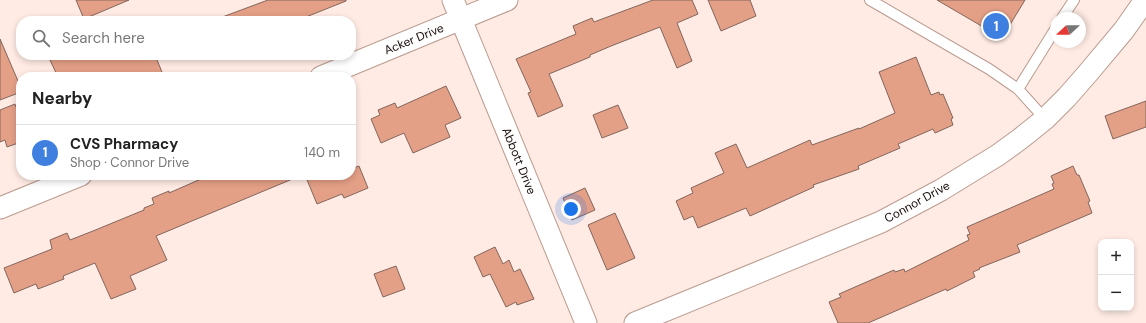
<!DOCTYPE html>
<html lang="en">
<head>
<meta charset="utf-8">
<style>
	body { margin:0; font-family:"DM Sans",sans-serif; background:#f2f2f2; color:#222 }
	.controls { position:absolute; right:12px; bottom:12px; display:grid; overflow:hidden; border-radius:8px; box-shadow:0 2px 6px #0003 }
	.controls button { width:36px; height:36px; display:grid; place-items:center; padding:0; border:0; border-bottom:1px solid #e0e0e0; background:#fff; color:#222; font:20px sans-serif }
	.compass { position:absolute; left:1050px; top:12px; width:36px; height:36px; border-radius:50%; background:#fff; box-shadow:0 2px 6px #0003; rotate:248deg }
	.you { position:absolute; left:571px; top:209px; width:14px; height:14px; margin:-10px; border:3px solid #fff; border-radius:50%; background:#1a73e8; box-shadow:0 0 0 6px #1a73e833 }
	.badge { display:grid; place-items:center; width:26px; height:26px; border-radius:50%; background:#bb532b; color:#fff; font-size:13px; font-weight:700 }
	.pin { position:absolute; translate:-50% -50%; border:2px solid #fff; box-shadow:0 1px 4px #0006 }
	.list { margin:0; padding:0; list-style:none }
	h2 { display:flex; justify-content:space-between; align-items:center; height:52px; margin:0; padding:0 16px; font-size:17px }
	h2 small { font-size:13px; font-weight:400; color:#767676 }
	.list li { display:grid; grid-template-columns:26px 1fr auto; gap:12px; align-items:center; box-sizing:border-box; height:56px; padding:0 16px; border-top:1px solid #e0e0e0 }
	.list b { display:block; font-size:15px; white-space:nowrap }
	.list p { margin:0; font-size:13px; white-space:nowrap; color:#767676 }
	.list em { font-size:13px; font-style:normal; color:#767676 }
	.icon { flex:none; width:22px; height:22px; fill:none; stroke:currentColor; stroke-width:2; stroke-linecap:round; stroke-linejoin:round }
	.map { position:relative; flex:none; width:1146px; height:323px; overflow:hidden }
	.search { position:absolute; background:#fff; box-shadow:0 2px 6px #0003; left:16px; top:16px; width:340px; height:44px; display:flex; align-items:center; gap:10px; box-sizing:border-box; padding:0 14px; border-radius:16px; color:#767676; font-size:15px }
	.panel { position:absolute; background:#fff; box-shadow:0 2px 6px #0003; left:16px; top:72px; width:340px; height:108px; border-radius:16px }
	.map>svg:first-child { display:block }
	.building { fill:#e49f87; stroke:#82665c }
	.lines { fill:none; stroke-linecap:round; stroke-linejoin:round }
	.service-casing { stroke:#ba9b90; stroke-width:12 }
	.minor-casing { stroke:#ba9b90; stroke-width:23 }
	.service { stroke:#fff; stroke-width:10 }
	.minor { stroke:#fff; stroke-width:21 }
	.labels { text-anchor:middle; stroke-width:3; stroke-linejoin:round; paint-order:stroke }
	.street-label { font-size:12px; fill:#140a06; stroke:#fdfdfd }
</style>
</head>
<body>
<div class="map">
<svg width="1146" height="323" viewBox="0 0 1146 323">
	<rect width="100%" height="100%" fill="#ffebe4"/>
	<g class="building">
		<path d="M76,0h53l-45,19z"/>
		<path d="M268,0h78v1l-50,20h-79v-2z"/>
		<path d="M653,0h39l6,14 -21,9 15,38 -15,7 -17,-41 -49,19 -21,9v2l-41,17 14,32 -25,11 -10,-24 3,-1 -15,-33 60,-25 -3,-8 19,-8 2,4z"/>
		<path d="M708,0h42l6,16 -35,15z"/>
		<path d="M937,0h88l-23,38z"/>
		<path d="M0,39l21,49v4l-21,8z"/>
		<path d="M62,55h93l9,22h-106l-8,-17z"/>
		<path d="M916,57l15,38 8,-3 1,3 3,-1 10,24 -2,1 2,6 -18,8 -2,-4 -35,15 2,4 -42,18 1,3 -46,16 1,2 -64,29 -4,-8 -48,20 -5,-12 -9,4 -8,-19 17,-8 -2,-5 33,-15 -9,-20 21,-9 11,24 63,-28 2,5 47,-17v1l36,-16 -16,-41z"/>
		<path d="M446,86l15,32 -16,7 5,12 -37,16 -9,-20 -23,10 -10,-24 9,-4 -2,-5 17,-7 2,5z"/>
		<path d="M1146,101v26l-33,12 -8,-23z"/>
		<path d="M15,104l6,17v21l-14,5 -2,-7 -5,2v-32z"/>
		<path d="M618,105l10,23 -26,10 -9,-23z"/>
		<path d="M359,166l9,22 -24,10 -2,-4 -25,10 -12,-29h46v-6z"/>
		<path d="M1073,166l4,9h2l11,26 -2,1 4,11 -75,32 3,7 -41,16 1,1 -7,3 2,5 -28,14 -1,-2 -78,34h-30l-9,-21 12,-5 -2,-3 55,-24 1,2 9,-3 1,3 64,-32 -2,-5 3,-1 -3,-7 87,-38 -2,-5 2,-1 -3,-7z"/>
		<path d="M210,175h92l-146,61 11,24 -37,16 6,13 -25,10 -16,-36 -32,13 1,3 -26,10 -2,-5 -22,9 -10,-25 48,-19 -2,-9 17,-7 3,7 23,-9 51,-21v-2l10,-4 -2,-6 17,-7v2z"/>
		<path d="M585,188l10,22 -23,10 -9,-22z"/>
		<path d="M615,213l20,45 -28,12 -19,-45z"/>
		<path d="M495,247l8,17 6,-4 5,12 6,-3 14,30 -17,6 -1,-3 -10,5 -16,-33 -7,3 -9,-20z"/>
		<path d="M396,266l9,23 -22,8 -9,-23z"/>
	</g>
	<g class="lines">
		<defs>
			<g id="service">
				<path d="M870,0l119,69 29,20 27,30"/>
				<path d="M1062,18l12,-18"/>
				<path d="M1018,89l38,-61"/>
			</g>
			<g id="minor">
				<path d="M453,0l133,323"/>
				<path d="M321,77l186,-77"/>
				<path d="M0,208l81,-33"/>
				<path d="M635,323l246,-101 60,-32 57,-35 22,-16 25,-20 22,-22 21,-24 36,-43 21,-30"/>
			</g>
		</defs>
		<use href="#service" class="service-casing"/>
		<use href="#minor" class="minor-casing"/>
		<use href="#service" class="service"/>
		<use href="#minor" class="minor"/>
	</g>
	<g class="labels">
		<g class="street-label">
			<text transform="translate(414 39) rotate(-22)" y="4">Acker Drive</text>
			<text transform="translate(519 161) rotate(68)" y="4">Abbott Drive</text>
			<text transform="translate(917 202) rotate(-29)" y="4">Connor Drive</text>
		</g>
	</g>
</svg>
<div class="controls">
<button>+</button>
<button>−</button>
</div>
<svg class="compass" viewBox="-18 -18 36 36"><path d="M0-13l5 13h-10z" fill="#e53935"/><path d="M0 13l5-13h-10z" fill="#767676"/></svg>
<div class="you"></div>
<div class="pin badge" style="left:996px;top:26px;background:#3f7fe0">1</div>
<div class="search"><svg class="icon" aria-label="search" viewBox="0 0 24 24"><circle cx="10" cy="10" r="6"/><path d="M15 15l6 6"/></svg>Search here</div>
<section class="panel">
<h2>Nearby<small></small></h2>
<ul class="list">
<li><span class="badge" style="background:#3f7fe0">1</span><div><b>CVS Pharmacy</b><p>Shop · Connor Drive</p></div><em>140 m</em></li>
</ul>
</section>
</div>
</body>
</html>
